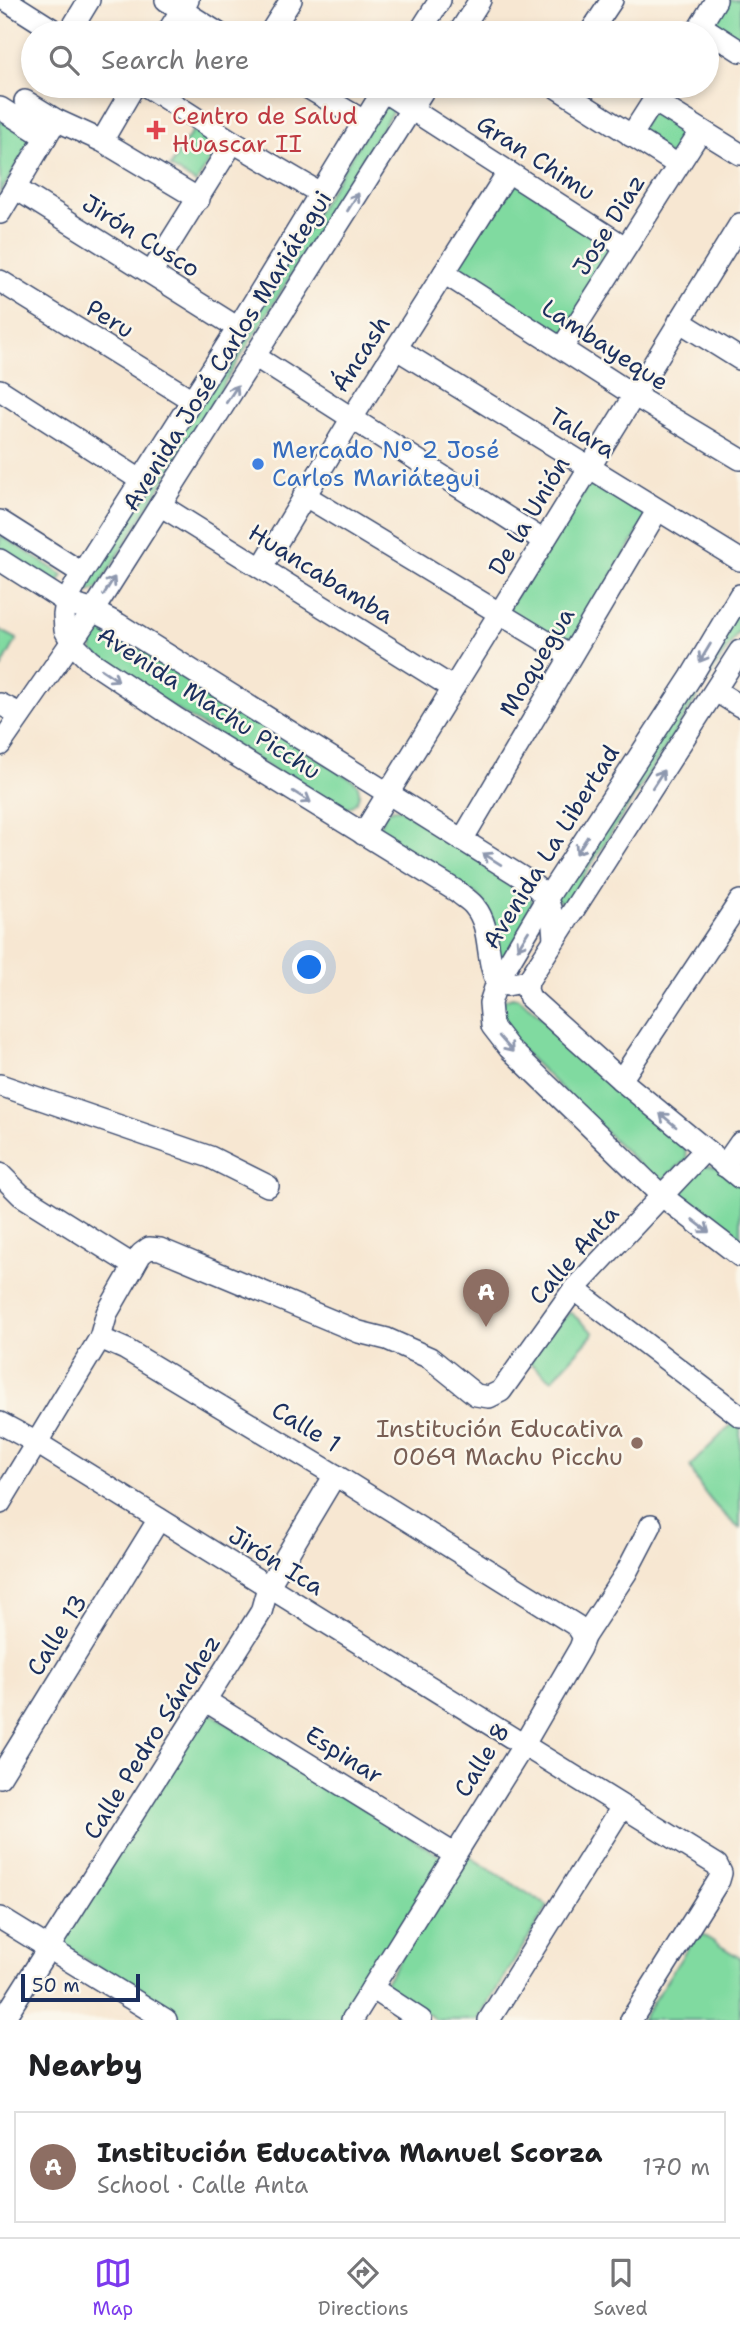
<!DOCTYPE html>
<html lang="en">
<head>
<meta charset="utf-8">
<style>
	body { margin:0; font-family:"Shantell Sans",sans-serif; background:#f6f6f6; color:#202124 }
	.scale { position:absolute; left:21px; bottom:18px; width:119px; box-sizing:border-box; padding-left:7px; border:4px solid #1b2f5e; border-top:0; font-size:19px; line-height:24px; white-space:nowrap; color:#1b2f5e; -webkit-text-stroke:5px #fbf7ec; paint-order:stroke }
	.you { position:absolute; left:310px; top:968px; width:24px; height:24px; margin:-18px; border:5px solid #fff; border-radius:50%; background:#1a73e8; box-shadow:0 0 0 10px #1a73e833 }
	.badge { display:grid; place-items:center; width:46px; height:46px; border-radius:50%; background:#7c3aed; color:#fff; font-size:23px; font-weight:700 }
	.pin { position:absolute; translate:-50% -58px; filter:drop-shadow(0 2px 4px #0008) }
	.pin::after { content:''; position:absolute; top:37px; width:24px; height:21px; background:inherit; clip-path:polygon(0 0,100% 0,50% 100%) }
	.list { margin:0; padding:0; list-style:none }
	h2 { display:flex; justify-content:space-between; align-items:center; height:91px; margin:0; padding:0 28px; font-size:30px }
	h2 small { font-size:23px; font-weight:400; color:#757577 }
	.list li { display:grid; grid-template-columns:46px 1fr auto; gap:21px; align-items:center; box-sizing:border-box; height:112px; margin:0 14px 14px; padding:0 14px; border:2px solid #e0e0e0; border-radius:0px }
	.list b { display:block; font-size:26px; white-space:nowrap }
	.list p { margin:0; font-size:23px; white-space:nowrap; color:#757577 }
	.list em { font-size:23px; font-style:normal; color:#757577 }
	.icon { flex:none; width:38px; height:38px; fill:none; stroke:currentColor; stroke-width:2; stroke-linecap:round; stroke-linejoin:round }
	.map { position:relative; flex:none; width:740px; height:2020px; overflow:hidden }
	.search { position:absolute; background:#fff; box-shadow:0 4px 10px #0003; left:21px; right:21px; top:21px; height:77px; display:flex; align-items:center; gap:18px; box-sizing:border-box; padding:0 24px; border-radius:38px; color:#757577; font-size:26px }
	.sheet { height:217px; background:#fff }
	nav { display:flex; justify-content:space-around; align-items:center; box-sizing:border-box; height:98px; border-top:2px solid #e0e0e0; background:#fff; font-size:19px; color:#757577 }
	nav a { display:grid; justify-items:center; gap:4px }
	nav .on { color:#7c3aed }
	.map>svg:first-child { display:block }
	.green { fill:#80daa0; stroke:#4e847f; stroke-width:2 }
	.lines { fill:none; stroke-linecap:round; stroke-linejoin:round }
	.minor-casing { stroke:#3c4b6f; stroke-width:24 }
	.minor { stroke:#fff; stroke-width:21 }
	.oneway { stroke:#8d97ae }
	.health-dot { fill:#e0444e; stroke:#fbf7ec; stroke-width:2.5 }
	.shop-dot { fill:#3f7fe0; stroke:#fbf7ec; stroke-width:2.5 }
	.education-dot { fill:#8d6e63; stroke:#fbf7ec; stroke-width:2.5 }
	.labels { text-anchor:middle; stroke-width:5; stroke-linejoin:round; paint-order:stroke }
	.health-label { font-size:24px; fill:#be3a42; stroke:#fbf7ec; text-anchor:start }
	.street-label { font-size:24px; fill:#1b2f5e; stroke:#fbf7ec }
	.shop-label { font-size:24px; fill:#366cbe; stroke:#fbf7ec; text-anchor:start }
	.education-label { font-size:24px; fill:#785e54; stroke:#fbf7ec; text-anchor:end }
</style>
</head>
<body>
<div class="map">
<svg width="740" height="2020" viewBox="0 0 740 2020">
	<rect width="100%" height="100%" fill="#fbf7ec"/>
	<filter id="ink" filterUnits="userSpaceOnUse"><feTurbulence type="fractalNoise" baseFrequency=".0143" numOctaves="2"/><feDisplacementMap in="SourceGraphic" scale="14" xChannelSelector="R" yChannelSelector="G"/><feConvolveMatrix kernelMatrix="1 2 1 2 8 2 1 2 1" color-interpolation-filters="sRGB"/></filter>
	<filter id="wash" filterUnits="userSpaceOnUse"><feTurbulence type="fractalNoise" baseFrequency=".00686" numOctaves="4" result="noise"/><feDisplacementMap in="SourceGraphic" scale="28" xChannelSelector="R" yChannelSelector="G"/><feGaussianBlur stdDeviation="1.57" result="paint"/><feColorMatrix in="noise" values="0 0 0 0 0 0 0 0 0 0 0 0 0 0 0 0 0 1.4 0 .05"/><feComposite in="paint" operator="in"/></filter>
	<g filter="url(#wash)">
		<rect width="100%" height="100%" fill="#f7e7d2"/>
		<g class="green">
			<path d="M720,0h20v46l-34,-21z"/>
			<path d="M384,104l8,2v6l-295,477 -8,3 -6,-3z"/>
			<path d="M654,106l39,24 -18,29 -39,-24z"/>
			<path d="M0,119l32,20 -32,55z"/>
			<path d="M196,125l26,16 -26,42 -26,-16z"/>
			<path d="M509,178l111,69 -60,97 -111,-72z"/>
			<path d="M594,476l56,36 -81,137 -63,-38z"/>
			<path d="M0,535l63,40 -7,11 -56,-36z"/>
			<path d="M740,605v24l-174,276 -11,-6z"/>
			<path d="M0,630l17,9 -17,31z"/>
			<path d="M102,630h7l247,152c9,16 -3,28 -19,28l-242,-152 -5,-18 5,-7z"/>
			<path d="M394,809h7l131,86 -1,18 -25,44 -9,-1c-1,-24 -2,-43 -19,-60l-97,-61 -2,-8 7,-15z"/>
			<path d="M512,997l7,1 164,141 4,20 -24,21 -10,-2 -151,-147 -3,-26 5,-5z"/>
			<path d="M705,1165l12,2 23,17v63l-58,-43 -2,-13 16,-22z"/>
			<path d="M570,1312l24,21 -42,47 -27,-21z"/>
			<path d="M736,1420l4,3v106c-22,-19 -39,-36 -50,-63z"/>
			<path d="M207,1711l237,147 -102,162h-159l-122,-76z"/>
			<path d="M467,1855l81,51 -70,114h-41l-54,-35z"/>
			<path d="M698,1932l42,26v62h-99z"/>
		</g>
	</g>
	<g filter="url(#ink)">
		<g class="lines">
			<defs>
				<g id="minor">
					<path d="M6,0l52,33"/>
					<path d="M166,0l52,33"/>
					<path d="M701,26l39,25"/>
					<path d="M69,33l20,-33"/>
					<path d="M167,33l21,-33"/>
					<path d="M270,33l21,-33"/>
					<path d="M419,33l21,-33"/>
					<path d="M459,33l21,-33"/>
					<path d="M590,33l22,-33"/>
					<path d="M696,33l20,-33"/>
					<path d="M146,86l87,56 87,51"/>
					<path d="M305,86l59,35"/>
					<path d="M386,86l-148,242 -156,245 -16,29 -2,13 1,15 7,13 18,18 87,58 281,173c5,5 13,9 17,15 17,21 10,52 22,75"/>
					<path d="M554,86l124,79"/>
					<path d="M383,91l242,156"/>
					<path d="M25,101l31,19 46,21 97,58"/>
					<path d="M654,101l86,53"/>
					<path d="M0,108l46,29"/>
					<path d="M631,136l32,-50"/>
					<path d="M102,141l32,-55"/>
					<path d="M15,188l223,140"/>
					<path d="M0,213l56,-93"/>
					<path d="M151,273l82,-131"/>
					<path d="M444,273l191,123 105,63"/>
					<path d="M0,281l192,119"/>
					<path d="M679,321l61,38"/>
					<path d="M562,348l139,-218"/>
					<path d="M397,349l343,211"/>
					<path d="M256,357l288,184"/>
					<path d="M0,390l142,91"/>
					<path d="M304,495l266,161"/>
					<path d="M160,505l293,183"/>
					<path d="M0,521l82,52"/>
					<path d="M0,560l66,42 27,9 25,13 413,259c22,17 21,30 23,56"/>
					<path d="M262,567l90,-149 156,-246"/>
					<path d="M740,595l-49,82 -144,221 -50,84 -7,21 2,23 17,22 153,148 78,60"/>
					<path d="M716,691l24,15"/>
					<path d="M0,704l20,10"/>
					<path d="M0,745l93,-134 333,-525"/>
					<path d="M363,834l377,-610"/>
					<path d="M462,840l195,-329"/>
					<path d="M528,981l-1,9 3,8 91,82 119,98"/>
					<path d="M497,982l10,3 21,-4 212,-330"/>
					<path d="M621,1080l119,-179"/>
					<path d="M0,1085l210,72 58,29"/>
					<path d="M724,1166l16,-23"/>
					<path d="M0,1174l21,21 113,71"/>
					<path d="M574,1289l166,127"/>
					<path d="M100,1338l25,11 210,126 242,151 7,11"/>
					<path d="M0,1423l37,20 680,422 4,8 -2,7 -88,140"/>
					<path d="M0,1503l100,-165 7,-25 34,-59 8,-6 11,1 199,83 28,7 43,19 46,37 13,2 12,-6 73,-102 130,-138"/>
					<path d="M206,1701l248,153"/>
					<path d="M0,1777l159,-258"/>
					<path d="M0,1918l166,102"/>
					<path d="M372,1988l49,32"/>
					<path d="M3,2020l258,-408 7,-25 67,-112"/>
					<path d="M352,2020l171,-274 57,-98 4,-11 42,-64 25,-48"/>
					<path d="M489,2020l133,-213"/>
				</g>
			</defs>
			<use href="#minor" class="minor-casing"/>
			<use href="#minor" class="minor"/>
		</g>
		<defs><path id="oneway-shaft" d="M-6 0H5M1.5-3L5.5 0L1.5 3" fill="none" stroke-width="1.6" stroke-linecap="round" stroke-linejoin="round" transform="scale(1.75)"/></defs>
		<g class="oneway">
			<use href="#oneway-shaft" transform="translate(353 202) rotate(-58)"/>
			<use href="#oneway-shaft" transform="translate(232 394) rotate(-57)"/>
			<use href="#oneway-shaft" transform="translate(109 586) rotate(-58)"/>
			<use href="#oneway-shaft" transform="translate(705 653) rotate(121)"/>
			<use href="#oneway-shaft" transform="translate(110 675) rotate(34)"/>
			<use href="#oneway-shaft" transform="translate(658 779) rotate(-57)"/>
			<use href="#oneway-shaft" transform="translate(302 797) rotate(32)"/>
			<use href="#oneway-shaft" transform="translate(582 845) rotate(123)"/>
			<use href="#oneway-shaft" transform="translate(492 859) rotate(-148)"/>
			<use href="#oneway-shaft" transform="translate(523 940) rotate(122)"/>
			<use href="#oneway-shaft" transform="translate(506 1044) rotate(49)"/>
			<use href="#oneway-shaft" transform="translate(668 1120) rotate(-140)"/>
			<use href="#oneway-shaft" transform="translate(701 1226) rotate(38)"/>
		</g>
	</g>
	<path class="health-dot" d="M152.5 119.5h7v7h7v7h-7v7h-7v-7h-7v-7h7z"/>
	<circle class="shop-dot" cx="258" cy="464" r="7"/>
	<circle class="education-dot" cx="637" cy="1443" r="7"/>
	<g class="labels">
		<g class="health-label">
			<text x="172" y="124">Centro de Salud<tspan x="172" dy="28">Huascar II</tspan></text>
		</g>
		<g class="street-label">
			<text transform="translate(536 158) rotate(33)" y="8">Gran Chimu</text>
			<text transform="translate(609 225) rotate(-58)" y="8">Jose Diaz</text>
			<text transform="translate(141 236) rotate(32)" y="8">Jirón Cusco</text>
			<text transform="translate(110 319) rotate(32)" y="8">Peru</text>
			<text transform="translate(605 345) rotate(33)" y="8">Lambayeque</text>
			<text transform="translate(227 351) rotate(-58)" y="8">Avenida José Carlos Mariátegui</text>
			<text transform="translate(361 354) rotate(-57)" y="8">Áncash</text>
			<text transform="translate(582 433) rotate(32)" y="8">Talara</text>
			<text transform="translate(529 516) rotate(-59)" y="8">De la Unión</text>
			<text transform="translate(321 574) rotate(32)" y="8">Huancabamba</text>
			<text transform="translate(537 662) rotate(-59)" y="8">Moquegua</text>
			<text transform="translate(209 703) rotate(33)" y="8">Avenida Machu Picchu</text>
			<text transform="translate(551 847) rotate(-58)" y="8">Avenida La Libertad</text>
			<text transform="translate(574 1255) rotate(-49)" y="8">Calle Anta</text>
			<text transform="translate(306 1427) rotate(31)" y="8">Calle 1</text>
			<text transform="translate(276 1561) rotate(32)" y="8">Jirón Ica</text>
			<text transform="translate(57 1635) rotate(-58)" y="8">Calle 13</text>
			<text transform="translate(152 1737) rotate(-58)" y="8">Calle Pedro Sánchez</text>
			<text transform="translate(344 1755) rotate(32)" y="8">Espinar</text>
			<text transform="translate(482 1760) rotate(-58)" y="8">Calle 8</text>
		</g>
		<g class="shop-label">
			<text x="272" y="458">Mercado Nº 2 José<tspan x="272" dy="28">Carlos Mariátegui</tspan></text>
		</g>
		<g class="education-label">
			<text x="623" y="1437">Institución Educativa<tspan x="623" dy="28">0069 Machu Picchu</tspan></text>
		</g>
	</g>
</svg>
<div class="scale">50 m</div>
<div class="you"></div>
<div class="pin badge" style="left:486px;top:1327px;background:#8d6e63">A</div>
<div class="search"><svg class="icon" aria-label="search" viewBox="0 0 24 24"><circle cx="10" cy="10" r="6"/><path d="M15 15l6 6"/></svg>Search here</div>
</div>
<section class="sheet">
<h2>Nearby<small></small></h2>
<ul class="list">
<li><span class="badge" style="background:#8d6e63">A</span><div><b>Institución Educativa Manuel Scorza</b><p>School · Calle Anta</p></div><em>170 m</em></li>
</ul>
</section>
<nav>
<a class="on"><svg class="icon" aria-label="map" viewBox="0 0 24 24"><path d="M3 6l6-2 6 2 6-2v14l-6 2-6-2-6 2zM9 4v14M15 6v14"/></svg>Map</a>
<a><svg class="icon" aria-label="directions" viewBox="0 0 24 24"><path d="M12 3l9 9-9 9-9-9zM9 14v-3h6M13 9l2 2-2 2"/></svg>Directions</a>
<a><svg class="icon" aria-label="saved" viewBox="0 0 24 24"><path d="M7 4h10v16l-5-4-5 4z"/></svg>Saved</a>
</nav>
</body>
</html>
